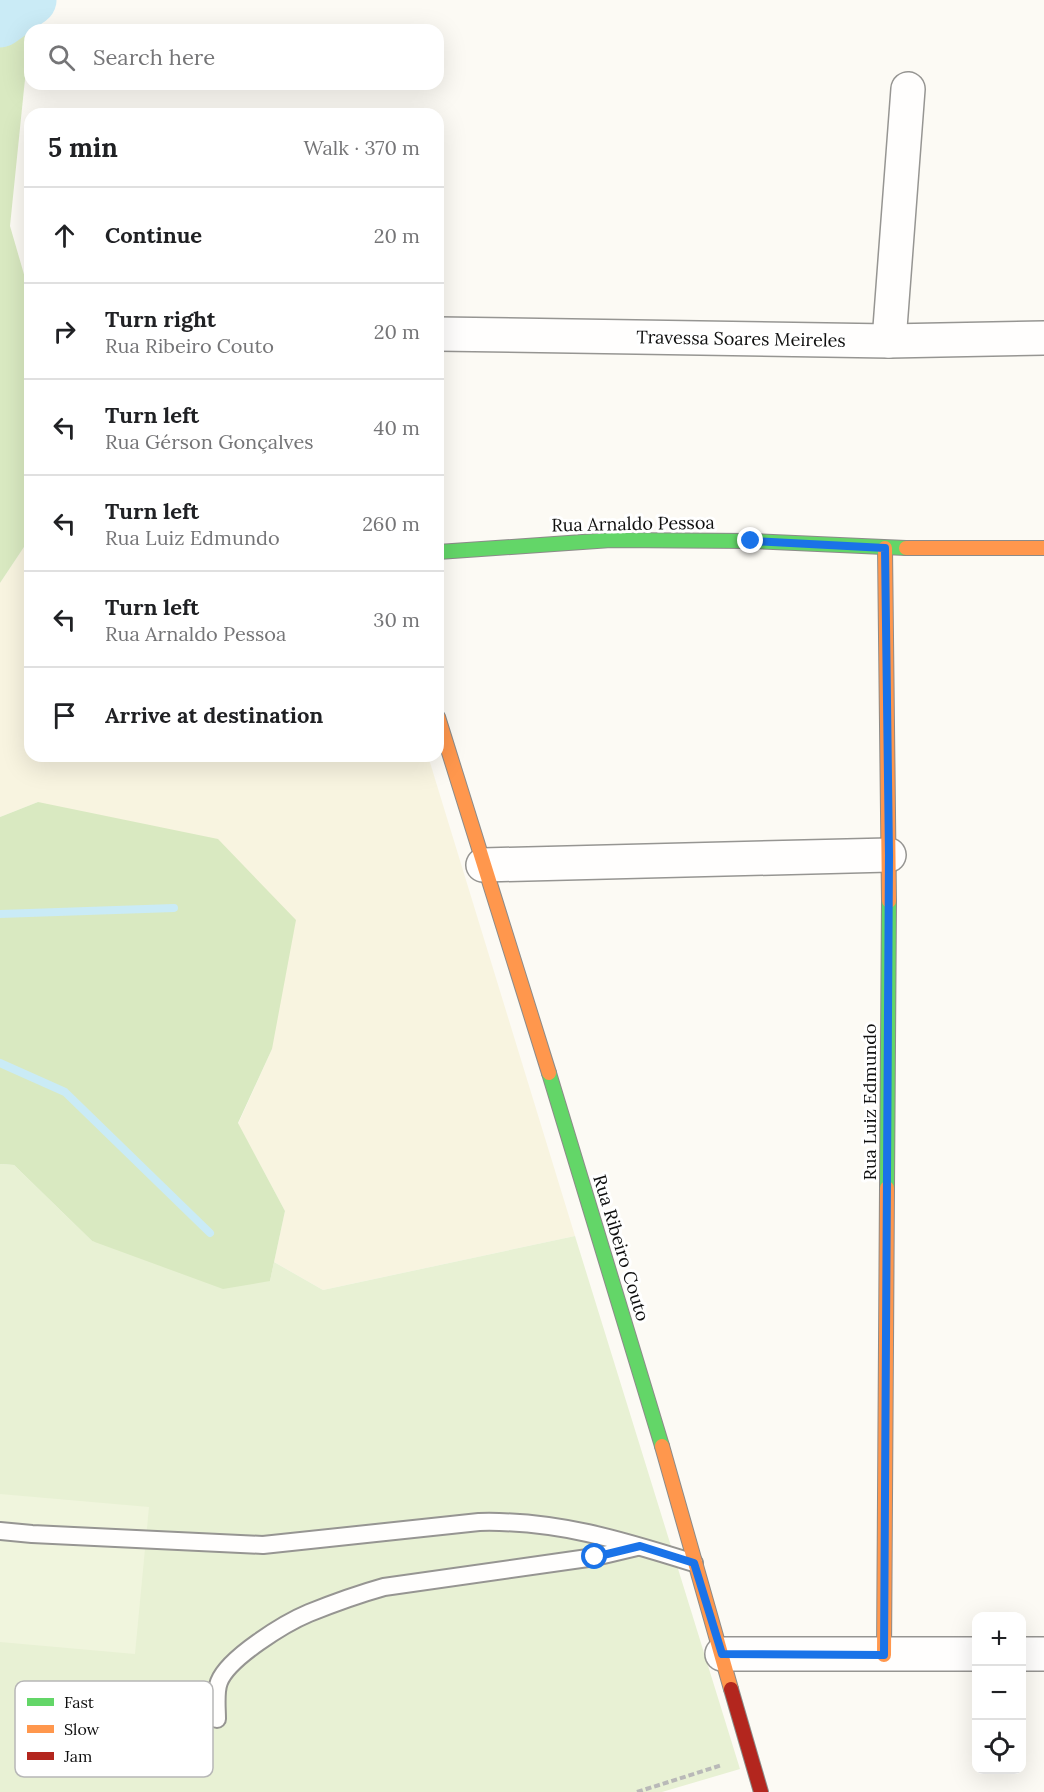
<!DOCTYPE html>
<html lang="en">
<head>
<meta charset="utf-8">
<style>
	body { margin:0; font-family:Lora,serif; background:#f6f6f6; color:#202124 }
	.controls { position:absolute; right:18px; bottom:18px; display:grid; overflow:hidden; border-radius:12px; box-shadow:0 6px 24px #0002 }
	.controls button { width:54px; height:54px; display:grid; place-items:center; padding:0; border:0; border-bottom:2px solid #e0e0e0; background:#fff; color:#202124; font:30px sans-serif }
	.stop { position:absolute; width:18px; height:18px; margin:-14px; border:4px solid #1a73e8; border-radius:50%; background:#fff }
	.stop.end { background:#1a73e8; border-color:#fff; box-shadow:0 2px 6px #0008 }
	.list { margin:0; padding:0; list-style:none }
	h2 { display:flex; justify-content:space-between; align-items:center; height:78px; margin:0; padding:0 24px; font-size:26px }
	h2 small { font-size:20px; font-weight:400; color:#757577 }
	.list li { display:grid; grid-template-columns:39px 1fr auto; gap:18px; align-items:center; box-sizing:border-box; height:96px; padding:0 24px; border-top:2px solid #e0e0e0 }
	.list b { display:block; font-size:22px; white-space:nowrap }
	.list p { margin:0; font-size:20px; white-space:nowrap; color:#757577 }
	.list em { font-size:20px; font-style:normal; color:#757577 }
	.icon { flex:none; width:33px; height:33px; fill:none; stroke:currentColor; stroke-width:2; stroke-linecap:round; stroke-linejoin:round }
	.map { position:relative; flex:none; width:1044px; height:1792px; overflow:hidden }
	.search { position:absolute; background:#fff; box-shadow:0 6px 24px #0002; left:24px; top:24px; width:420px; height:66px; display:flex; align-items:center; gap:15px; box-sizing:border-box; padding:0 21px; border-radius:18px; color:#757577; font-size:22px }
	.panel { position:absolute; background:#fff; box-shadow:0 6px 24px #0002; left:24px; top:108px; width:420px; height:654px; border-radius:18px }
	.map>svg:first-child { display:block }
	.farmland { fill:#f8f4e0 }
	.green { fill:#e8f1d4 }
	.forest { fill:#d9e9c1 }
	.pitch { fill:#f0f5dd }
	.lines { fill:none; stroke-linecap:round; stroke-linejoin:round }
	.stream { stroke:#caebf6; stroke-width:8 }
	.river { stroke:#caebf6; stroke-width:51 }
	.lane-casing { stroke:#969592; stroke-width:20 }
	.street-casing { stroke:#969592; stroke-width:36 }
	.fast-casing { stroke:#8c8b89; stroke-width:16 }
	.slow-casing { stroke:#8c8b89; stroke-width:16 }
	.jam-casing { stroke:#8c8b89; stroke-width:16 }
	.path { stroke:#b9b9b8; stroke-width:4; stroke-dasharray:6 3; stroke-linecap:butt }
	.lane { stroke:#fffefd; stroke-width:16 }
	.street { stroke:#fffefd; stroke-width:33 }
	.fast { stroke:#63d668; stroke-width:14 }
	.slow { stroke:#ff974d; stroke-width:14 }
	.jam { stroke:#b3261e; stroke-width:14 }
	.route { stroke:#1a73e8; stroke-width:8 }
	.labels { text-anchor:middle; stroke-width:6; stroke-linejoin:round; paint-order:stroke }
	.street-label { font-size:18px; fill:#0f0f0f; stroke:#fff }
	.key { fill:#fff; stroke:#b7b7b7; stroke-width:1.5 }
	.key-label { font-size:16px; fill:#0f0f0f }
</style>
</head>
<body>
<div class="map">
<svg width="1044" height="1792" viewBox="0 0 1044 1792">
	<rect width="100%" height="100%" fill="#fcfaf4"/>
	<path class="farmland" d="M30,538v218h398l147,480 -252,54 -49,-28 11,-51 -47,-87 34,-75 -234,-247 -38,15v-234z"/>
	<path class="green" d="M0,1164l14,1 78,76 178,40 4,-19 49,28 252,-54 165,533 -78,23h-662z"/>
	<g class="forest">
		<path d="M0,0h45l-11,6 -4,24 -20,196 20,69v243l-30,45z"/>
		<path d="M38,802l180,37 78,81 -24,129 -34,74 47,88 -15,70 -47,8 -131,-48 -78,-76 -14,-1v-347z"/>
	</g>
	<path class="pitch" d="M0,1494l149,13 -14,147 -135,-12z"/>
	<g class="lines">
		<g class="stream">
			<path d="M0,914l174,-6"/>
			<path d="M0,1063l65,29 145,141"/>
		</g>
		<path class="river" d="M0,22l31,-22"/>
		<defs>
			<g id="lane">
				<path d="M0,1531l32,3 231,11 216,-23c77,-2 142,18 215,41"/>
				<path d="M217,1719c0,-11 -2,-27 2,-37 9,-24 66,-59 90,-69 25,-10 50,-19 75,-26l211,-30 42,-10"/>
			</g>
			<g id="street">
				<path d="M438,334l451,7 155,-3"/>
				<path d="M889,341l19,-252"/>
				<path d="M483,865l406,-10"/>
				<path d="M722,1654h254"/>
				<path d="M1022,1654h22"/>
			</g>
			<g id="fast">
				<path d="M438,552l173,-12 140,1 155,7"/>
				<path d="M549,1073l113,373"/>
				<path d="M887,1188l2,-287"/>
			</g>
			<g id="slow">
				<path d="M885,548l4,353"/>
				<path d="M906,548h138"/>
				<path d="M438,717l111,356"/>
				<path d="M662,1446l69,243"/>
				<path d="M884,1655l3,-467"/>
			</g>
			<path id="jam" d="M731,1689l30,103"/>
		</defs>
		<use href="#lane" class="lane-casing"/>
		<use href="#street" class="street-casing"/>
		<use href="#fast" class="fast-casing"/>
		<use href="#slow" class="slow-casing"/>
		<use href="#jam" class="jam-casing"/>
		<path class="path" d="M637,1792l85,-27"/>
		<use href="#lane" class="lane"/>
		<use href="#street" class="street"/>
		<use href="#fast" class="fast"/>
		<use href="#slow" class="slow"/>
		<use href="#jam" class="jam"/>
	</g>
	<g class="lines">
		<path class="route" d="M595,1557l45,-11 54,17 28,91 162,1 5,-800 -4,-307 -134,-7"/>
	</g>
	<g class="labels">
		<g class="street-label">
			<text transform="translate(741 339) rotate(1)" y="6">Travessa Soares Meireles</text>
			<text transform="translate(633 524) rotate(-1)" y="6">Rua Arnaldo Pessoa</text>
			<text transform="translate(870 1102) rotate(-90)" y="6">Rua Luiz Edmundo</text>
			<text transform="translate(621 1248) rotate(73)" y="6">Rua Ribeiro Couto</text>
		</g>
	</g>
	<rect x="15" y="1681" width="198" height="96" rx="9" class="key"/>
	<rect x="27" y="1698" width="27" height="8" fill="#63d668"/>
	<rect x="27" y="1725" width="27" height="8" fill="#ff974d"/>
	<rect x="27" y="1752" width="27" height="8" fill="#b3261e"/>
	<g class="key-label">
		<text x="64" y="1708">Fast</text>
		<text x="64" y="1735">Slow</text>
		<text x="64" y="1762">Jam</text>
	</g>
</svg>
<div class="controls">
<button>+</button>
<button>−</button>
<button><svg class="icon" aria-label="locate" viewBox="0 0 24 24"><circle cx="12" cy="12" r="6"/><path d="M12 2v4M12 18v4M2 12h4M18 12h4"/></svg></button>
</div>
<div class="stop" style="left:595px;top:1557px"></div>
<div class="stop end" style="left:751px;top:541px"></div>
<div class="search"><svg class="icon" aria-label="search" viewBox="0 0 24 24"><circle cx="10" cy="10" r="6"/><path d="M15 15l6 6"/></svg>Search here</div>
<section class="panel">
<h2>5 min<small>Walk · 370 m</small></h2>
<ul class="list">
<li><svg class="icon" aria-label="ahead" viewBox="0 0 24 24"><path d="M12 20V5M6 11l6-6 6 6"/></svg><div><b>Continue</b></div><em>20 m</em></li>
<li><svg class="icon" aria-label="right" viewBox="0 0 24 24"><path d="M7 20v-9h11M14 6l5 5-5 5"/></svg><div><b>Turn right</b><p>Rua Ribeiro Couto</p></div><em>20 m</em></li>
<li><svg class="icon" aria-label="left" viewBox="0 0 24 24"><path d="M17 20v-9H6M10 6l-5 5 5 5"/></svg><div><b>Turn left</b><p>Rua Gérson Gonçalves</p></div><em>40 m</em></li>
<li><svg class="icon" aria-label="left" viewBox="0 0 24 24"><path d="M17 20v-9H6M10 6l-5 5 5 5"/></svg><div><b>Turn left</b><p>Rua Luiz Edmundo</p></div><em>260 m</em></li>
<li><svg class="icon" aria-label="left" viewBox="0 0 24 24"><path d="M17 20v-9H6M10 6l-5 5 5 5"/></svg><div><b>Turn left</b><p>Rua Arnaldo Pessoa</p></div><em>30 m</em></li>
<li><svg class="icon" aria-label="arrive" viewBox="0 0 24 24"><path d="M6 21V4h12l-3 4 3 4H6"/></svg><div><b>Arrive at destination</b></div></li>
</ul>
</section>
</div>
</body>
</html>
